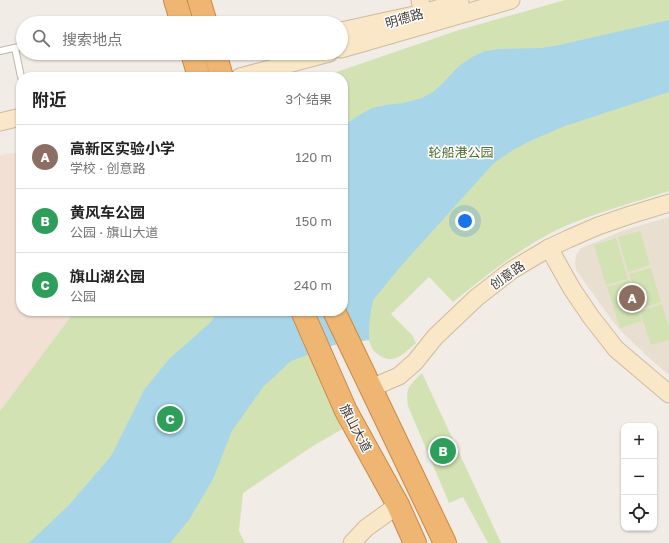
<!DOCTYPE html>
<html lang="zh">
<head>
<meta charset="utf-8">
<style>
	body { margin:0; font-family:"Golos Text","Noto Sans SC",sans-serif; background:#f6f6f6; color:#222 }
	.controls { position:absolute; right:12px; bottom:12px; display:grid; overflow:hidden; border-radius:8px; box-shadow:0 1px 3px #0004 }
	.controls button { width:36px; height:36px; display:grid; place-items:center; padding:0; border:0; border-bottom:1px solid #e0e0e0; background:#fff; color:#222; font:20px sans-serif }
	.you { position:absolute; left:465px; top:221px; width:14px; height:14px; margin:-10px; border:3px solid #fff; border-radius:50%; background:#1a73e8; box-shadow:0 0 0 6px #1a73e833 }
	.badge { display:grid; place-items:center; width:26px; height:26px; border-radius:50%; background:#111827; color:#fff; font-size:13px; font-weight:700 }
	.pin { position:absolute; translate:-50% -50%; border:2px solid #fff; box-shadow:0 1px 4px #0006 }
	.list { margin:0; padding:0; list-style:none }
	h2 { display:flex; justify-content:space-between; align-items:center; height:52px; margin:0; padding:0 16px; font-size:17px }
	h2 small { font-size:13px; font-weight:400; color:#767676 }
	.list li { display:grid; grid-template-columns:26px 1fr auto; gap:12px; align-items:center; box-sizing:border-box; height:64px; padding:0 16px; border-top:1px solid #e0e0e0 }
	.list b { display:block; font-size:15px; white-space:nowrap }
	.list p { margin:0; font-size:13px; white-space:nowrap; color:#767676 }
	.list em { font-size:13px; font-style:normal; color:#767676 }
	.icon { flex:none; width:22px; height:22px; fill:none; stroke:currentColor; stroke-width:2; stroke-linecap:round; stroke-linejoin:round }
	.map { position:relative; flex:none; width:669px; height:543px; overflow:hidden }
	.search { position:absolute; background:#fff; box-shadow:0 1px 3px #0004; left:16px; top:16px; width:332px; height:44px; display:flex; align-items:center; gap:10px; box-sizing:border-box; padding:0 14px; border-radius:22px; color:#767676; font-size:15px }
	.panel { position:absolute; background:#fff; box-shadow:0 1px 3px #0004; left:16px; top:72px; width:332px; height:244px; border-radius:16px }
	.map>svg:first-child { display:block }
	.commercial { fill:#f1e0d3 }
	.education { fill:#e9dfd1 }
	.green { fill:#d3e2b3 }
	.water { fill:#a8d6e8 }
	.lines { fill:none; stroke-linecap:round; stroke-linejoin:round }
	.lane-casing { stroke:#bfb6ad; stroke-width:8 }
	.secondary-casing { stroke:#cfbb9c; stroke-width:19 }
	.highway-casing { stroke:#cd8944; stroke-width:24 }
	.lane { stroke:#fff; stroke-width:6 }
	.secondary { stroke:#f9e7c8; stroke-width:17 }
	.highway { stroke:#efb573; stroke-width:22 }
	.labels { text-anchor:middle; stroke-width:3; stroke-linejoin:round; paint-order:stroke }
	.street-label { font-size:13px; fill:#433c36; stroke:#fff }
	.park-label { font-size:13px; fill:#506f2f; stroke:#fff }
</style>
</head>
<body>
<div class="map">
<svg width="669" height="543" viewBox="0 0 669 543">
	<rect width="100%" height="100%" fill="#f1ece6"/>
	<path class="commercial" d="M21,152v159h54l-75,100v-256z"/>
	<path class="education" d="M669,217v158l-21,-18 -27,-26 -10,-12 -35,-49 -1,-7 1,-8 4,-6 6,-3 36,-15z"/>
	<g class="green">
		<path d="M565,0h104v191c-33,11 -67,20 -99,33 -43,18 -80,49 -117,78l-24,-25 -38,37 22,22 3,7c-15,13 -25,25 -43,7l-30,-65v-208h-21l137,-47z"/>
		<path d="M640,231l10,34 -22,7 -10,-35z"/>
		<path d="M616,238l12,41 -22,6 -12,-40z"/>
		<path d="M651,268l10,34 -21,7 -11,-35z"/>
		<path d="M630,280l12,41 -22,7 -13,-41z"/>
		<path d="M662,304l7,24v12l-18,5 -11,-34z"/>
		<path d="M75,311h213l56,117 -31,18 -70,47 -4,38 6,12h-245v-132z"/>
		<path d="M422,373l79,170h-13l-25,-46 -14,6 -41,-97c-3,-19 2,-21 14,-33z"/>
	</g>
	<path class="water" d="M669,20v72l-104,34 -35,15 -17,9 -19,13 -93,103 -27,33 -3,11 -2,16v14l-35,5 -43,16 -28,26 -31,44 -19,48 -24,41 -19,23h-141l40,-38 42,-49 33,-66 25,-31 42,-37 6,-11h126v-182l1,-4 17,-11 11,-6 14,-3 17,-2 19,-5 11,-6 9,-8 17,-18 13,-9 13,-6 14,-2 43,-1 17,-3z"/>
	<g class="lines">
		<defs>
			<g id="lane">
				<path d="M15,48l6,29"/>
				<path d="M0,51l23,-5"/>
			</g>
			<g id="secondary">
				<path d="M397,21l63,-19"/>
				<path d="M341,31l82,-18 -3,-13"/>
				<path d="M341,49l170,-49"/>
				<path d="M240,77l89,-24"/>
				<path d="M0,122l21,-5"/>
				<path d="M549,248l23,41 19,28 25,32 53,45"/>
				<path d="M371,388l28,-12 16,-14 20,-25 41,-39 36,-28 37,-22 19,-9 30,-13 32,-11 39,-12"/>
				<path d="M352,543l14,-15 32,-23"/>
			</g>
			<g id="highway">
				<path d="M175,0l7,23"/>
				<path d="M199,0l7,23"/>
				<path d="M192,53l7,24"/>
				<path d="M215,53l7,24"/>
				<path d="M302,311l44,100 52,94 17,38"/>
				<path d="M334,311l111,232"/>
			</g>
		</defs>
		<use href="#lane" class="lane-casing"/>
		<use href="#secondary" class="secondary-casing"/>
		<use href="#highway" class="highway-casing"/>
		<use href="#lane" class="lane"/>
		<use href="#secondary" class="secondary"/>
		<use href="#highway" class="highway"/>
	</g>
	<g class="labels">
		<g class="street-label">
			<text transform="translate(404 18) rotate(-16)" y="5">明德路</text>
			<text transform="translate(507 275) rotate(-35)" y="5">创意路</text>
			<text transform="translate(356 428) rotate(62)" y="5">旗山大道</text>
		</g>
		<g class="park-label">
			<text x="461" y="157">轮船港公园</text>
		</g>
	</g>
</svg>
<div class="controls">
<button>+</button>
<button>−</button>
<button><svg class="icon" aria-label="locate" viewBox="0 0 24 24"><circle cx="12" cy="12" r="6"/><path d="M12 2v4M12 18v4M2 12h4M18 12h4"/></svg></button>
</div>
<div class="you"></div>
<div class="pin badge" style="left:632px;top:298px;background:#8d6e63">A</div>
<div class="pin badge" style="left:443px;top:451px;background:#2e9e5b">B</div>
<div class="pin badge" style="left:170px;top:419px;background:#2e9e5b">C</div>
<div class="search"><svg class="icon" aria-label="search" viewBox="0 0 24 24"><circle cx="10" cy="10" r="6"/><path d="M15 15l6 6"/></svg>搜索地点</div>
<section class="panel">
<h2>附近<small>3个结果</small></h2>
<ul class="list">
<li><span class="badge" style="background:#8d6e63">A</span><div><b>高新区实验小学</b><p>学校 · 创意路</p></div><em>120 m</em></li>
<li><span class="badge" style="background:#2e9e5b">B</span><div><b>黄风车公园</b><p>公园 · 旗山大道</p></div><em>150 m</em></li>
<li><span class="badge" style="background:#2e9e5b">C</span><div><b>旗山湖公园</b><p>公园</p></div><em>240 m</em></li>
</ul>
</section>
</div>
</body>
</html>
